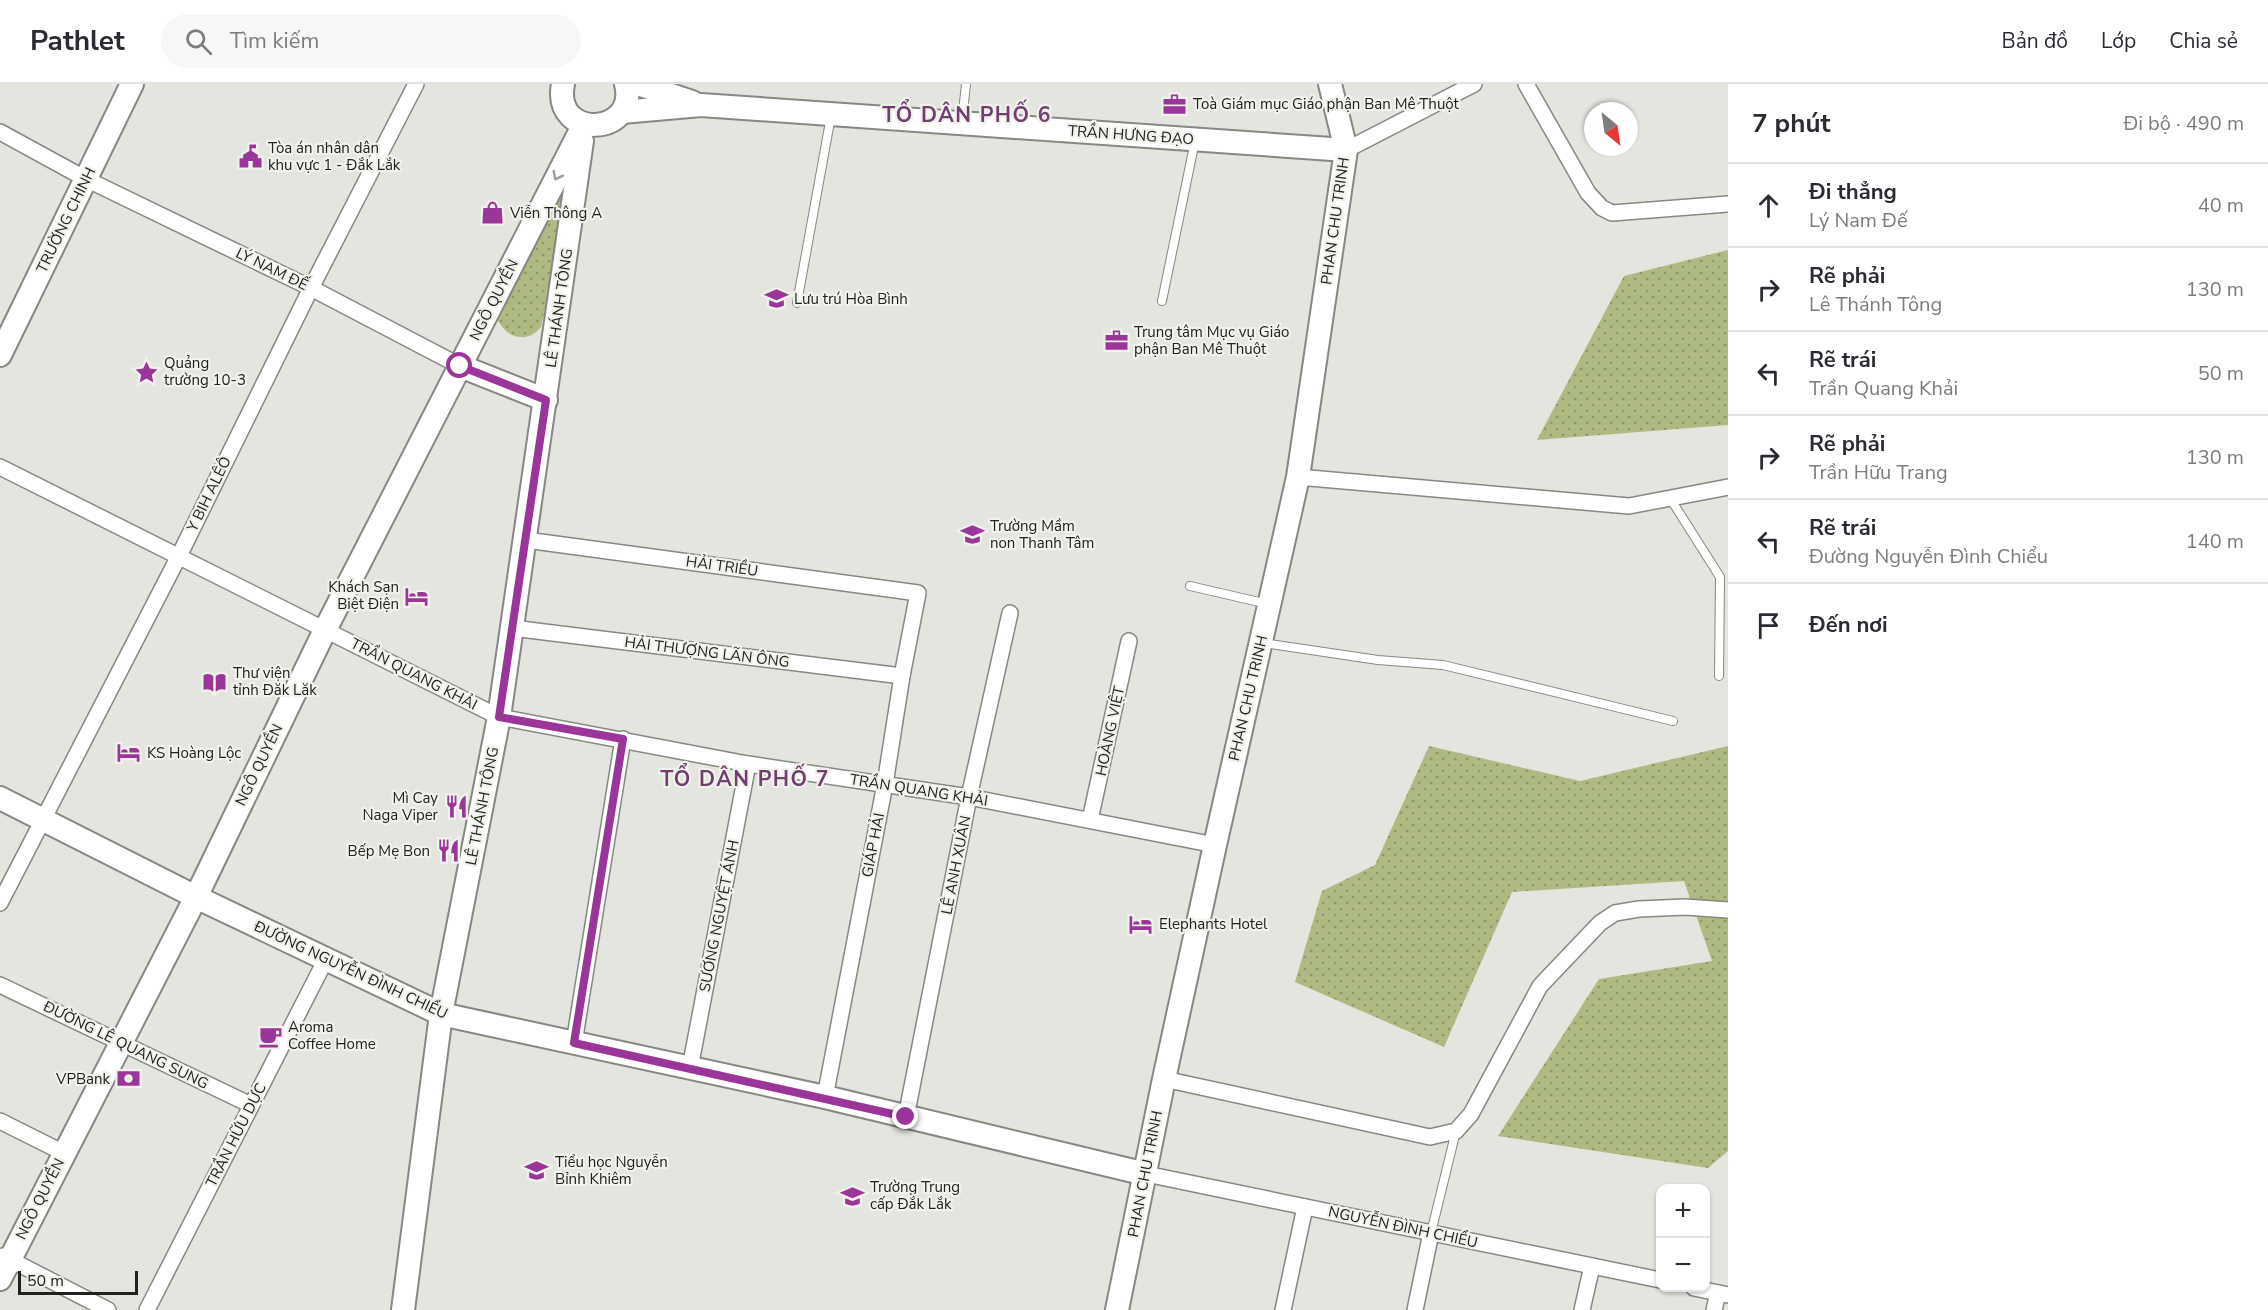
<!DOCTYPE html>
<html lang="vi">
<head>
<meta charset="utf-8">
<style>
	body { margin:0; font-family:"Nunito Sans",sans-serif; background:#f7f7f7; color:#2b2b33 }
	.controls { position:absolute; right:18px; bottom:18px; display:grid; overflow:hidden; border-radius:12px; box-shadow:0 2px 4px #0004 }
	.controls button { width:54px; height:54px; display:grid; place-items:center; padding:0; border:0; border-bottom:2px solid #e1e1e2; background:#fff; color:#2b2b33; font:30px sans-serif }
	.compass { position:absolute; left:1584px; top:18px; width:54px; height:54px; border-radius:50%; background:#fff; box-shadow:0 2px 4px #0004; rotate:151deg }
	.scale { position:absolute; left:18px; bottom:15px; width:120px; box-sizing:border-box; padding-left:6px; border:3px solid #212220; border-top:0; font-size:16px; line-height:21px; white-space:nowrap; color:#212220; -webkit-text-stroke:4px #f0f2eb; paint-order:stroke }
	.stop { position:absolute; width:18px; height:18px; margin:-14px; border:4px solid #9b359a; border-radius:50%; background:#fff }
	.stop.end { background:#9b359a; border-color:#fff; box-shadow:0 2px 6px #0008 }
	.list { margin:0; padding:0; list-style:none }
	h2 { display:flex; justify-content:space-between; align-items:center; height:78px; margin:0; padding:0 24px; font-size:26px }
	h2 small { font-size:20px; font-weight:400; color:#7c7c81 }
	.list li { display:grid; grid-template-columns:39px 1fr auto; gap:18px; align-items:center; box-sizing:border-box; height:84px; padding:0 24px; border-top:2px solid #e1e1e2 }
	.list b { display:block; font-size:22px; white-space:nowrap }
	.list p { margin:0; font-size:20px; white-space:nowrap; color:#7c7c81 }
	.list em { font-size:20px; font-style:normal; color:#7c7c81 }
	.icon { flex:none; width:33px; height:33px; fill:none; stroke:currentColor; stroke-width:2; stroke-linecap:round; stroke-linejoin:round }
	.map { position:relative; flex:none; width:1728px; height:1226px; overflow:hidden }
	header { display:flex; align-items:center; gap:36px; box-sizing:border-box; height:84px; padding:0 30px; background:#fff; border-bottom:2px solid #e1e1e2 }
	header strong { font-size:28px }
	nav { display:flex; gap:33px; margin-inline-start:auto; font-size:21px }
	.search { width:420px; height:54px; background:#f7f7f7; display:flex; align-items:center; gap:15px; box-sizing:border-box; padding:0 21px; border-radius:33px; color:#7c7c81; font-size:22px }
	main { display:flex }
	aside { flex:1; background:#fff }
	.map>svg:first-child { display:block }
	.grass { fill:url(#grass-dots) }
	.lines { fill:none; stroke-linecap:round; stroke-linejoin:round }
	.lane-casing { stroke:#868882; stroke-width:10 }
	.street-casing { stroke:#868882; stroke-width:18 }
	.secondary-casing { stroke:#868882; stroke-width:26 }
	.lane { stroke:#fff; stroke-width:8 }
	.street { stroke:#fff; stroke-width:15 }
	.secondary { stroke:#fff; stroke-width:22 }
	.oneway { stroke:#9b9c9b }
	.route { stroke:#9b359a; stroke-width:8 }
	.labels { text-anchor:middle; stroke-width:4.5; stroke-linejoin:round; paint-order:stroke }
	.poi-label { font-size:15px; fill:#212220; stroke:#f0f2eb; text-anchor:start }
	.street-label { font-size:15px; fill:#212220; stroke:#f0f2eb }
	.district-label { font-size:21px; font-weight:bold; letter-spacing:1.5px; fill:#713e6f; stroke:#f0f2eb }
</style>
</head>
<body>
<header>
<strong>Pathlet</strong>
<div class="search"><svg class="icon" aria-label="search" viewBox="0 0 24 24"><circle cx="10" cy="10" r="6"/><path d="M15 15l6 6"/></svg>Tìm kiếm</div>
<nav><a>Bản đồ</a><a>Lớp</a><a>Chia sẻ</a></nav>
</header>
<main>
<div class="map">
<svg width="1728" height="1226" viewBox="0 0 1728 1226">
	<defs>
		<pattern id="grass-dots" width="8" height="8" patternUnits="userSpaceOnUse" patternTransform="scale(1.5)"><rect width="8" height="8" fill="#aeba81"/><path d="M2 2h.1M6 6h.1" fill="none" stroke="#8d9769" stroke-width="1.8" stroke-linecap="round"/></pattern>
	</defs>
	<rect width="100%" height="100%" fill="#e3e5de"/>
	<g class="grass">
		<path d="M583,50l-42,193c-15,19 -39,9 -45,-12z"/>
		<path d="M1728,166v175l-191,15 87,-164z"/>
		<path d="M1429,662l151,35 148,-35v405l-20,17 -210,-32 101,-157 113,-18 -28,-80 -172,11 -68,155 -149,-65 27,-91 53,-26z"/>
	</g>
	<g class="lines">
		<defs>
			<g id="lane">
				<path d="M962,37l4,-37"/>
				<path d="M1162,217l33,-160"/>
				<path d="M797,219l34,-187"/>
				<path d="M1670,414l50,79 -1,99"/>
				<path d="M1190,502l78,18"/>
				<path d="M1263,559l115,17 65,5 230,56"/>
				<path d="M1431,1149l25,-102"/>
			</g>
			<g id="street">
				<path d="M1526,0l62,109 14,15 10,5 116,-9"/>
				<path d="M0,48l86,47 225,109 149,78"/>
				<path d="M1346,66l128,-66"/>
				<path d="M0,383l499,250 249,47 221,33 246,48"/>
				<path d="M1298,393l331,29 99,-19"/>
				<path d="M526,456l392,53 -16,83 -17,108 -60,313"/>
				<path d="M512,544l390,48"/>
				<path d="M1090,736l39,-179"/>
				<path d="M0,819l179,-347 132,-268 105,-204"/>
				<path d="M0,901l251,120"/>
				<path d="M574,959l49,-304"/>
				<path d="M690,984l58,-304"/>
				<path d="M1164,995l266,58 26,-6 15,-17 69,-128 60,-63 15,-10 24,-4 46,-2 43,3"/>
				<path d="M906,1033l63,-320 41,-184"/>
				<path d="M0,1037l64,32"/>
				<path d="M1146,1090l514,106"/>
				<path d="M3,1172l105,54"/>
				<path d="M1694,1204l34,7"/>
				<path d="M147,1226l179,-351"/>
				<path d="M1283,1226l22,-103"/>
				<path d="M1415,1226l16,-77"/>
				<path d="M1582,1226l10,-44"/>
				<path d="M1714,1226l4,-17"/>
			</g>
			<g id="secondary">
				<path d="M563,0c-11,57 76,52 63,0"/>
				<path d="M638,0l54,18"/>
				<path d="M622,28l79,-7 645,45"/>
				<path d="M0,271l132,-271"/>
				<path d="M460,282l86,34"/>
				<path d="M0,714l196,99 245,117 384,83 321,77"/>
				<path d="M0,1195l196,-382 129,-267 259,-506"/>
				<path d="M403,1226l38,-296 58,-297 83,-576"/>
				<path d="M1117,1226l47,-231 51,-234 83,-368 48,-327 -16,-66"/>
			</g>
		</defs>
		<use href="#lane" class="lane-casing"/>
		<use href="#street" class="street-casing"/>
		<use href="#secondary" class="secondary-casing"/>
		<use href="#lane" class="lane"/>
		<use href="#street" class="street"/>
		<use href="#secondary" class="secondary"/>
	</g>
	<defs><path id="oneway-chevron" d="M-2-3.5L2.5 0L-2 3.5" fill="none" stroke-width="1.6" stroke-linecap="round" stroke-linejoin="round" transform="scale(1.5)"/></defs>
	<use class="oneway" href="#oneway-chevron" transform="translate(557 92) rotate(117)"/>
	<g class="lines">
		<path class="route" d="M460,282l86,34 -47,317 124,22 -49,304 332,74"/>
	</g>
	<defs>
		<symbol id="office-bare" viewBox="-9 -9 18 18"><path d="M-6-3h4V-5.5h4V-3h4V5H-6ZM-1-4.5V-3h2v-1.5ZM-6 0V1H6V0Z" fill="#9b359a" stroke="#f0f2eb" stroke-width="2.5" paint-order="stroke"/></symbol>
		<symbol id="civic-bare" viewBox="-9 -9 18 18"><path d="M-.6-6.5H3V-4.5H.6V-3L4-1V1h2V6H-6V1h2V-1L-.6-3ZM-1.2 2.5V6h2.4V2.5Z" fill="#9b359a" stroke="#f0f2eb" stroke-width="2.5" paint-order="stroke"/></symbol>
		<symbol id="shop-bare" viewBox="-9 -9 18 18"><path d="M-5-2.5h2.3a2.7 3.5 0 0 1 5.4 0H5L5.5 6h-11ZM-1.5-2.5h3a1.5 2.3 0 0 0-3 0Z" fill="#9b359a" stroke="#f0f2eb" stroke-width="2.5" paint-order="stroke"/></symbol>
		<symbol id="school-bare" viewBox="-9 -9 18 18"><path d="M0-5L7-2L0 1L-7-2ZM-4 1L0 2.5L4 1V4Q0 6-4 4Z" fill="#9b359a" stroke="#f0f2eb" stroke-width="2.5" paint-order="stroke"/></symbol>
		<symbol id="sight-bare" viewBox="-9 -9 18 18"><path d="M0-6L1.8-2.2L6-1.7L2.9 1.2L3.7 5.4L0 3.3L-3.7 5.4L-2.9 1.2L-6-1.7L-1.8-2.2Z" fill="#9b359a" stroke="#f0f2eb" stroke-width="2.5" paint-order="stroke"/></symbol>
		<symbol id="hotel-bare" viewBox="-9 -9 18 18"><path d="M-6-4.5h1.5V1H6V5H4.5V3h-9V5H-6ZM-4 0a1.8 1.8 0 1 1 3.6 0ZM.5 0V-2.5h3Q6-2.5 6 0Z" fill="#9b359a" stroke="#f0f2eb" stroke-width="2.5" paint-order="stroke"/></symbol>
		<symbol id="library-bare" viewBox="-9 -9 18 18"><path d="M-6-4Q-3-5.5-.7-3.5V5Q-3 3-6 4ZM6-4Q3-5.5 .7-3.5V5Q3 3 6 4Z" fill="#9b359a" stroke="#f0f2eb" stroke-width="2.5" paint-order="stroke"/></symbol>
		<symbol id="restaurant-bare" viewBox="-9 -9 18 18"><path d="M-5-6h1v4h1v-4h1v4h1v-4h1v5L-1.5 .5V6h-2V.5L-5-1ZM5-6V6H3V1.5H1.5Q1.5-4 5-6Z" fill="#9b359a" stroke="#f0f2eb" stroke-width="2.5" paint-order="stroke"/></symbol>
		<symbol id="cafe-bare" viewBox="-9 -9 18 18"><path d="M-5.5-4.5H6V0H3Q3 3.5 0 3.5H-2.5Q-5.5 3.5-5.5 0ZM3-3.2v2h1.7v-2ZM-6 4.5H4V6H-6Z" fill="#9b359a" stroke="#f0f2eb" stroke-width="2.5" paint-order="stroke"/></symbol>
		<symbol id="bank-bare" viewBox="-9 -9 18 18"><path d="M-6-4H6V4H-6ZM0-2.3a2.3 2.3 0 1 0 0 4.6a2.3 2.3 0 1 0 0-4.6Z" fill="#9b359a" stroke="#f0f2eb" stroke-width="2.5" paint-order="stroke"/></symbol>
	</defs>
	<g fill-rule="evenodd">
		<use href="#office-bare" x="1158" y="4" width="33" height="33"/>
		<use href="#civic-bare" x="234" y="56" width="33" height="33"/>
		<use href="#shop-bare" x="476" y="112" width="33" height="33"/>
		<use href="#school-bare" x="760" y="198" width="33" height="33"/>
		<use href="#office-bare" x="1100" y="240" width="33" height="33"/>
		<use href="#sight-bare" x="130" y="272" width="33" height="33"/>
		<use href="#school-bare" x="956" y="434" width="33" height="33"/>
		<use href="#hotel-bare" x="400" y="496" width="33" height="33"/>
		<use href="#library-bare" x="198" y="582" width="33" height="33"/>
		<use href="#hotel-bare" x="112" y="652" width="33" height="33"/>
		<use href="#restaurant-bare" x="440" y="706" width="33" height="33"/>
		<use href="#restaurant-bare" x="432" y="750" width="33" height="33"/>
		<use href="#hotel-bare" x="1124" y="824" width="33" height="33"/>
		<use href="#cafe-bare" x="254" y="936" width="33" height="33"/>
		<use href="#bank-bare" x="112" y="978" width="33" height="33"/>
		<use href="#school-bare" x="520" y="1070" width="33" height="33"/>
		<use href="#school-bare" x="836" y="1096" width="33" height="33"/>
	</g>
	<g class="labels">
		<g class="poi-label">
			<text x="1193" y="25">Toà Giám mục Giáo phận Ban Mê Thuột</text>
			<text x="268" y="69">Tòa án nhân dân<tspan x="268" dy="17">khu vực 1 - Đắk Lắk</tspan></text>
			<text x="510" y="134">Viễn Thông A</text>
			<text x="794" y="220">Lưu trú Hòa Bình</text>
			<text x="1134" y="253">Trung tâm Mục vụ Giáo<tspan x="1134" dy="17">phận Ban Mê Thuột</tspan></text>
			<text x="164" y="284">Quảng<tspan x="164" dy="17">trường 10-3</tspan></text>
			<text x="990" y="447">Trường Mầm<tspan x="990" dy="17">non Thanh Tâm</tspan></text>
			<text x="399" y="508" text-anchor="end">Khách Sạn<tspan x="399" dy="17">Biệt Điện</tspan></text>
			<text x="233" y="594">Thư viện<tspan x="233" dy="17">tỉnh Đăk Lăk</tspan></text>
			<text x="147" y="674">KS Hoàng Lộc</text>
			<text x="438" y="719" text-anchor="end">Mì Cay<tspan x="438" dy="17">Naga Viper</tspan></text>
			<text x="430" y="772" text-anchor="end">Bếp Mẹ Bon</text>
			<text x="1159" y="845">Elephants Hotel</text>
			<text x="288" y="948">Aroma<tspan x="288" dy="17">Coffee Home</tspan></text>
			<text x="110" y="1000" text-anchor="end">VPBank</text>
			<text x="555" y="1083">Tiểu học Nguyễn<tspan x="555" dy="17">Bỉnh Khiêm</tspan></text>
			<text x="870" y="1108">Trường Trung<tspan x="870" dy="17">cấp Đắk Lắk</tspan></text>
		</g>
		<g class="street-label">
			<text transform="translate(1131 51) rotate(4)" y="5">TRẦN HƯNG ĐẠO</text>
			<text transform="translate(66 136) rotate(-64)" y="5">TRƯỜNG CHINH</text>
			<text transform="translate(1335 137) rotate(-82)" y="5">PHAN CHU TRINH</text>
			<text transform="translate(272 185) rotate(26)" y="5">LÝ NAM ĐẾ</text>
			<text transform="translate(494 216) rotate(-63)" y="5">NGÔ QUYỀN</text>
			<text transform="translate(559 224) rotate(-82)" y="5">LÊ THÁNH TÔNG</text>
			<text transform="translate(209 410) rotate(-64)" y="5">Y BIH ALÊÔ</text>
			<text transform="translate(722 482) rotate(8)" y="5">HẢI TRIỀU</text>
			<text transform="translate(707 568) rotate(7)" y="5">HẢI THƯỢNG LÃN ÔNG</text>
			<text transform="translate(414 590) rotate(27)" y="5">TRẦN QUANG KHẢI</text>
			<text transform="translate(1248 614) rotate(-77)" y="5">PHAN CHU TRINH</text>
			<text transform="translate(1110 647) rotate(-78)" y="5">HOÀNG VIỆT</text>
			<text transform="translate(259 681) rotate(-64)" y="5">NGÔ QUYỀN</text>
			<text transform="translate(919 706) rotate(9)" y="5">TRẦN QUANG KHẢI</text>
			<text transform="translate(482 722) rotate(-79)" y="5">LÊ THÁNH TÔNG</text>
			<text transform="translate(873 761) rotate(-79)" y="5">GIÁP HẢI</text>
			<text transform="translate(956 781) rotate(-79)" y="5">LÊ ANH XUÂN</text>
			<text transform="translate(719 832) rotate(-79)" y="5">SƯƠNG NGUYỆT ÁNH</text>
			<text transform="translate(351 886) rotate(25)" y="5">ĐƯỜNG NGUYỄN ĐÌNH CHIỂU</text>
			<text transform="translate(126 961) rotate(26)" y="5">ĐƯỜNG LÊ QUANG SUNG</text>
			<text transform="translate(236 1051) rotate(-63)" y="5">TRẦN HỮU DỰC</text>
			<text transform="translate(1145 1090) rotate(-79)" y="5">PHAN CHU TRINH</text>
			<text transform="translate(40 1115) rotate(-63)" y="5">NGÔ QUYỀN</text>
			<text transform="translate(1403 1143) rotate(12)" y="5">NGUYỄN ĐÌNH CHIỂU</text>
		</g>
		<g class="district-label">
			<text x="967" y="38">TỔ DÂN PHỐ 6</text>
			<text x="745" y="702">TỔ DÂN PHỐ 7</text>
		</g>
	</g>
</svg>
<div class="controls">
<button>+</button>
<button>−</button>
</div>
<svg class="compass" viewBox="-18 -18 36 36"><path d="M0-13l5 13h-10z" fill="#e53935"/><path d="M0 13l5-13h-10z" fill="#7c7c81"/></svg>
<div class="scale">50 m</div>
<div class="stop" style="left:460px;top:282px"></div>
<div class="stop end" style="left:906px;top:1033px"></div>
</div>
<aside>
<h2>7 phút<small>Đi bộ · 490 m</small></h2>
<ul class="list">
<li><svg class="icon" aria-label="ahead" viewBox="0 0 24 24"><path d="M12 20V5M6 11l6-6 6 6"/></svg><div><b>Đi thẳng</b><p>Lý Nam Đế</p></div><em>40 m</em></li>
<li><svg class="icon" aria-label="right" viewBox="0 0 24 24"><path d="M7 20v-9h11M14 6l5 5-5 5"/></svg><div><b>Rẽ phải</b><p>Lê Thánh Tông</p></div><em>130 m</em></li>
<li><svg class="icon" aria-label="left" viewBox="0 0 24 24"><path d="M17 20v-9H6M10 6l-5 5 5 5"/></svg><div><b>Rẽ trái</b><p>Trần Quang Khải</p></div><em>50 m</em></li>
<li><svg class="icon" aria-label="right" viewBox="0 0 24 24"><path d="M7 20v-9h11M14 6l5 5-5 5"/></svg><div><b>Rẽ phải</b><p>Trần Hữu Trang</p></div><em>130 m</em></li>
<li><svg class="icon" aria-label="left" viewBox="0 0 24 24"><path d="M17 20v-9H6M10 6l-5 5 5 5"/></svg><div><b>Rẽ trái</b><p>Đường Nguyễn Đình Chiểu</p></div><em>140 m</em></li>
<li><svg class="icon" aria-label="arrive" viewBox="0 0 24 24"><path d="M6 21V4h12l-3 4 3 4H6"/></svg><div><b>Đến nơi</b></div></li>
</ul>
</aside>
</main>
</body>
</html>
